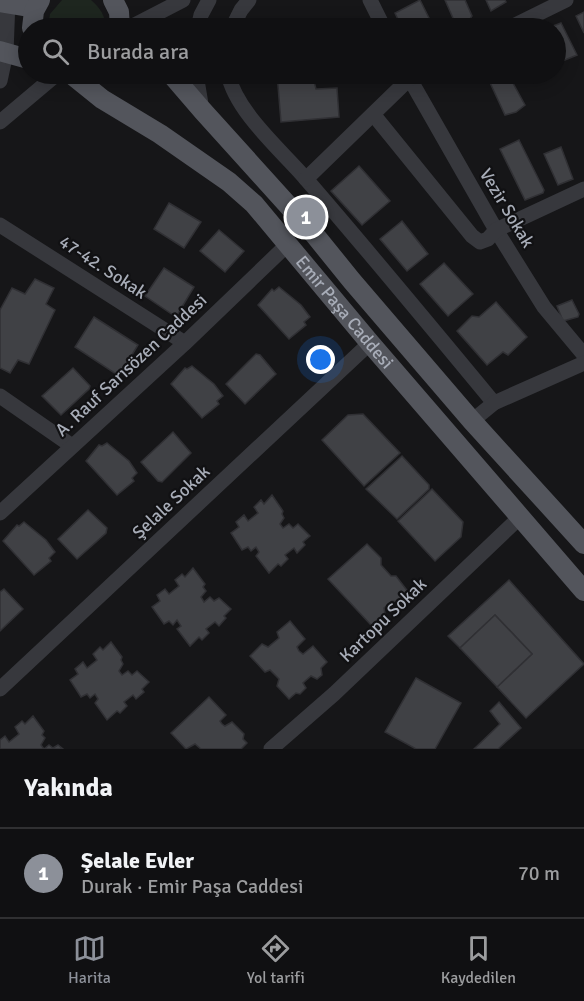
<!DOCTYPE html>
<html lang="tr">
<head>
<meta charset="utf-8">
<style>
	body { margin:0; font-family:Signika,sans-serif; background:#1e1e20; color:#f1f3f6 }
	.you { position:absolute; left:321px; top:360px; width:21px; height:21px; margin:-15px; border:4px solid #fff; border-radius:50%; background:#1a73e8; box-shadow:0 0 0 9px #1a73e833 }
	.badge { display:grid; place-items:center; width:39px; height:39px; border-radius:50%; background:#8c9099; color:#fff; font-size:20px; font-weight:700 }
	.pin { position:absolute; translate:-50% -50%; border:3px solid #fff; box-shadow:0 2px 6px #0006 }
	.list { margin:0; padding:0; list-style:none }
	h2 { display:flex; justify-content:space-between; align-items:center; height:78px; margin:0; padding:0 24px; font-size:26px }
	h2 small { font-size:20px; font-weight:400; color:#9c9d9f }
	.list li { display:grid; grid-template-columns:39px 1fr auto; gap:18px; align-items:center; box-sizing:border-box; height:90px; padding:0 24px; border-top:2px solid #303032 }
	.list b { display:block; font-size:22px; white-space:nowrap }
	.list p { margin:0; font-size:20px; white-space:nowrap; color:#9c9d9f }
	.list em { font-size:20px; font-style:normal; color:#9c9d9f }
	.icon { flex:none; width:33px; height:33px; fill:none; stroke:currentColor; stroke-width:2; stroke-linecap:round; stroke-linejoin:round }
	.map { position:relative; flex:none; width:584px; height:749px; overflow:hidden }
	.search { position:absolute; background:#101012; box-shadow:0 3px 15px #0003; left:18px; right:18px; top:18px; height:66px; display:flex; align-items:center; gap:15px; box-sizing:border-box; padding:0 21px; border-radius:33px; color:#9c9d9f; font-size:22px }
	.sheet { height:168px; background:#101012 }
	nav { display:flex; justify-content:space-around; align-items:center; box-sizing:border-box; height:84px; border-top:2px solid #303032; background:#101012; font-size:16px; color:#9c9d9f }
	nav a { display:grid; justify-items:center; gap:3px }
	nav .on { color:#8c9099 }
	.map>svg:first-child { display:block }
	.green { fill:#1e261f }
	.building { fill:#404145; stroke:#303034; stroke-width:1.5 }
	.lines { fill:none; stroke-linecap:round; stroke-linejoin:round }
	.minor { stroke:#37383d; stroke-width:15 }
	.major { stroke:#53555c; stroke-width:20 }
	.labels { text-anchor:middle; stroke-width:4.5; stroke-linejoin:round; paint-order:stroke }
	.street-label { font-size:18px; fill:#a8adb8; stroke:#111113 }
</style>
</head>
<body>
<div class="map">
<svg width="584" height="749" viewBox="0 0 584 749">
	<rect width="100%" height="100%" fill="#161618"/>
	<path class="green" d="M62,0h29c9,8 15,16 14,28h-57l2,-14z"/>
	<g class="building">
		<path d="M420,0l14,28h-32l-7,-15z"/>
		<path d="M445,0h20l7,16 -2,3 -14,6z"/>
		<path d="M486,0h19l1,2 -15,9z"/>
		<path d="M584,12v21l-8,-17z"/>
		<path d="M330,20v8h-57v-3z"/>
		<path d="M561,23l16,32 -17,7 -4,-9v-25h-8z"/>
		<path d="M277,74h35l4,15 21,-1 2,29 -58,5z"/>
		<path d="M486,74h22l17,31 -9,7 -11,3z"/>
		<path d="M519,140l25,50 -1,3 -18,7 -25,-51z"/>
		<path d="M561,147l12,32 -15,6 -14,-31z"/>
		<path d="M359,166l31,35 -28,24 -31,-34z"/>
		<path d="M169,203l32,19 -17,26 -30,-19z"/>
		<path d="M402,221l26,33 -21,17 -27,-32z"/>
		<path d="M219,230l25,21 -19,21 -25,-21z"/>
		<path d="M444,263l29,31 -25,22 -28,-32z"/>
		<path d="M164,268l30,19 -18,30 -31,-21z"/>
		<path d="M35,279l19,9 -8,16 9,6 -26,54 -11,-4 -8,13 -10,-5v-58l12,-22 13,6z"/>
		<path d="M279,287l22,18 9,12 -6,5 2,3 -17,14 -31,-34 14,-16 2,2z"/>
		<path d="M572,300l7,14 -1,3 -15,4 -6,-15z"/>
		<path d="M496,302l31,35 -19,18 -5,-3 -16,13 -30,-34 15,-15 7,1z"/>
		<path d="M94,317l44,28 -19,31 -44,-29z"/>
		<path d="M256,354l4,1 16,19 -31,30 -19,-20z"/>
		<path d="M192,366l22,18 9,12 -6,5 2,3 -17,14 -31,-34 14,-16 2,1z"/>
		<path d="M73,368l17,18 -1,3 -28,26 -19,-19z"/>
		<path d="M363,414l37,39 -36,33 -42,-46 26,-25z"/>
		<path d="M173,432l18,21 -29,29 -4,-1 -17,-19z"/>
		<path d="M107,443l22,18 8,12 -5,5 2,3 -17,14 -31,-34 13,-16 3,1z"/>
		<path d="M402,456l27,29v4l-32,30 -31,-30z"/>
		<path d="M432,489l31,33 -2,15 -26,24 -37,-40z"/>
		<path d="M272,495l11,16 -1,3 2,4 -4,6 3,4 6,-4 4,4 5,-4 12,12 -7,6 2,3 -8,8 -3,-5 -9,7 3,4 -7,7 -3,-2 -9,9 -13,-17 3,-4 -3,-5 -5,4 -3,-4 -6,3 -11,-17 8,-6 -3,-5 8,-7 4,6 10,-8 -4,-6 7,-7 3,4z"/>
		<path d="M88,510l19,18 -1,5 -29,26 -19,-20z"/>
		<path d="M24,522l22,18 9,12 -6,6 2,3 -17,14 -31,-34 14,-16 2,1z"/>
		<path d="M367,544l14,14v7l10,11h5l13,17 -9,9 -8,-1 -8,7 1,6 -14,11 -43,-46z"/>
		<path d="M193,568l12,16 -2,3 3,4 -5,6 3,5 6,-5 4,4 5,-3 12,11 -7,7 2,2 -7,8 -4,-4 -9,7 3,4 -7,7 -3,-3 -9,9 -13,-17 4,-3 -4,-6 -4,5 -4,-4 -5,3 -12,-17 8,-6 -3,-6 8,-6 4,5 10,-8 -4,-6 7,-6 3,3z"/>
		<path d="M509,580l75,84 -58,54 -29,-31 35,-33 -37,-39 -35,33 -12,-12z"/>
		<path d="M4,589l19,20 -23,22v-39z"/>
		<path d="M495,615l37,39 -35,33 -37,-39z"/>
		<path d="M290,621l15,18 -8,8 2,4 4,3 10,-8 14,16 -6,6 1,7 -5,4 -6,-3 -8,7 3,5 -6,6 -4,-1 -7,6 -12,-13 2,-7 -9,-9 -5,2 -15,-16 12,-12 6,3 11,-9 -2,-6z"/>
		<path d="M111,642l11,15 -1,3 2,4 -4,7 3,4 6,-4 4,4 5,-4 12,11 -7,7 2,3 -8,7 -3,-4 -9,7 3,4 -7,7 -3,-2 -10,9 -12,-17 3,-4 -3,-5 -5,4 -3,-4 -6,3 -11,-17 8,-6 -3,-5 8,-7 4,6 10,-8 -4,-6 7,-7 3,3z"/>
		<path d="M416,678l45,25 -26,46h-19l-31,-17z"/>
		<path d="M209,697l17,18 -6,6 2,3 3,2 7,-4 12,12 -1,5 4,4 -6,6h-40l-6,-5 -9,5 -15,-16z"/>
		<path d="M499,702l22,26 -23,21h-24l26,-25 -10,-13z"/>
		<path d="M33,716l11,15 -2,4 3,3 -4,7 3,4 5,-4 4,3 5,-3 5,4h-63v-9l5,-4 4,6 10,-8 -4,-7 7,-6 3,3z"/>
	</g>
	<g class="lines">
		<g class="minor">
			<path d="M370,0l14,28"/>
			<path d="M129,28l54,-28"/>
			<path d="M198,28l3,-13 8,-15"/>
			<path d="M232,28l9,-18 8,-10"/>
			<path d="M509,28l57,-28"/>
			<path d="M196,74l6,36"/>
			<path d="M228,74c8,38 53,76 78,105 64,74 126,149 188,224"/>
			<path d="M407,74l89,156 48,77 40,48"/>
			<path d="M0,81l6,-28 2,-53"/>
			<path d="M373,114l99,122 8,6 8,-3 8,-9 88,-41"/>
			<path d="M0,122l57,-48"/>
			<path d="M306,179l103,-100 10,-5"/>
			<path d="M0,225l185,118"/>
			<path d="M0,396l72,50"/>
			<path d="M472,421l22,-18 90,-40"/>
			<path d="M0,513l185,-170 102,-98"/>
			<path d="M0,689l370,-346"/>
			<path d="M271,749l63,-55 185,-176"/>
		</g>
		<g class="major">
			<path d="M113,0l6,12 1,16"/>
			<path d="M0,2l35,6"/>
			<path d="M32,28l2,-17 6,-11"/>
			<path d="M0,51l28,8"/>
			<path id="s1" d="M71,74l31,25 58,35 69,48 25,22 116,139 214,248"/>
			<path d="M171,74l31,36 112,124 38,47 120,140 112,123"/>
		</g>
	</g>
	<g class="labels">
		<g class="street-label">
			<text transform="translate(507 208) rotate(59)" y="6">Vezir Sokak</text>
			<text transform="translate(103 267) rotate(33)" y="6">47-42. Sokak</text>
			<text dy="6" stroke="none"><textPath href="#s1" startOffset="366">Emir Paşa Caddesi</textPath></text>
			<text transform="translate(131 365) rotate(-43)" y="6">A. Rauf Sarısözen Caddesi</text>
			<text transform="translate(171 502) rotate(-43)" y="6">Şelale Sokak</text>
			<text transform="translate(383 620) rotate(-44)" y="6">Kartopu Sokak</text>
		</g>
	</g>
</svg>
<div class="you"></div>
<div class="pin badge" style="left:306px;top:217px">1</div>
<div class="search"><svg class="icon" aria-label="search" viewBox="0 0 24 24"><circle cx="10" cy="10" r="6"/><path d="M15 15l6 6"/></svg>Burada ara</div>
</div>
<section class="sheet">
<h2>Yakında<small></small></h2>
<ul class="list">
<li><span class="badge">1</span><div><b>Şelale Evler</b><p>Durak · Emir Paşa Caddesi</p></div><em>70 m</em></li>
</ul>
</section>
<nav>
<a class="on"><svg class="icon" aria-label="map" viewBox="0 0 24 24"><path d="M3 6l6-2 6 2 6-2v14l-6 2-6-2-6 2zM9 4v14M15 6v14"/></svg>Harita</a>
<a><svg class="icon" aria-label="directions" viewBox="0 0 24 24"><path d="M12 3l9 9-9 9-9-9zM9 14v-3h6M13 9l2 2-2 2"/></svg>Yol tarifi</a>
<a><svg class="icon" aria-label="saved" viewBox="0 0 24 24"><path d="M7 4h10v16l-5-4-5 4z"/></svg>Kaydedilen</a>
</nav>
</body>
</html>
